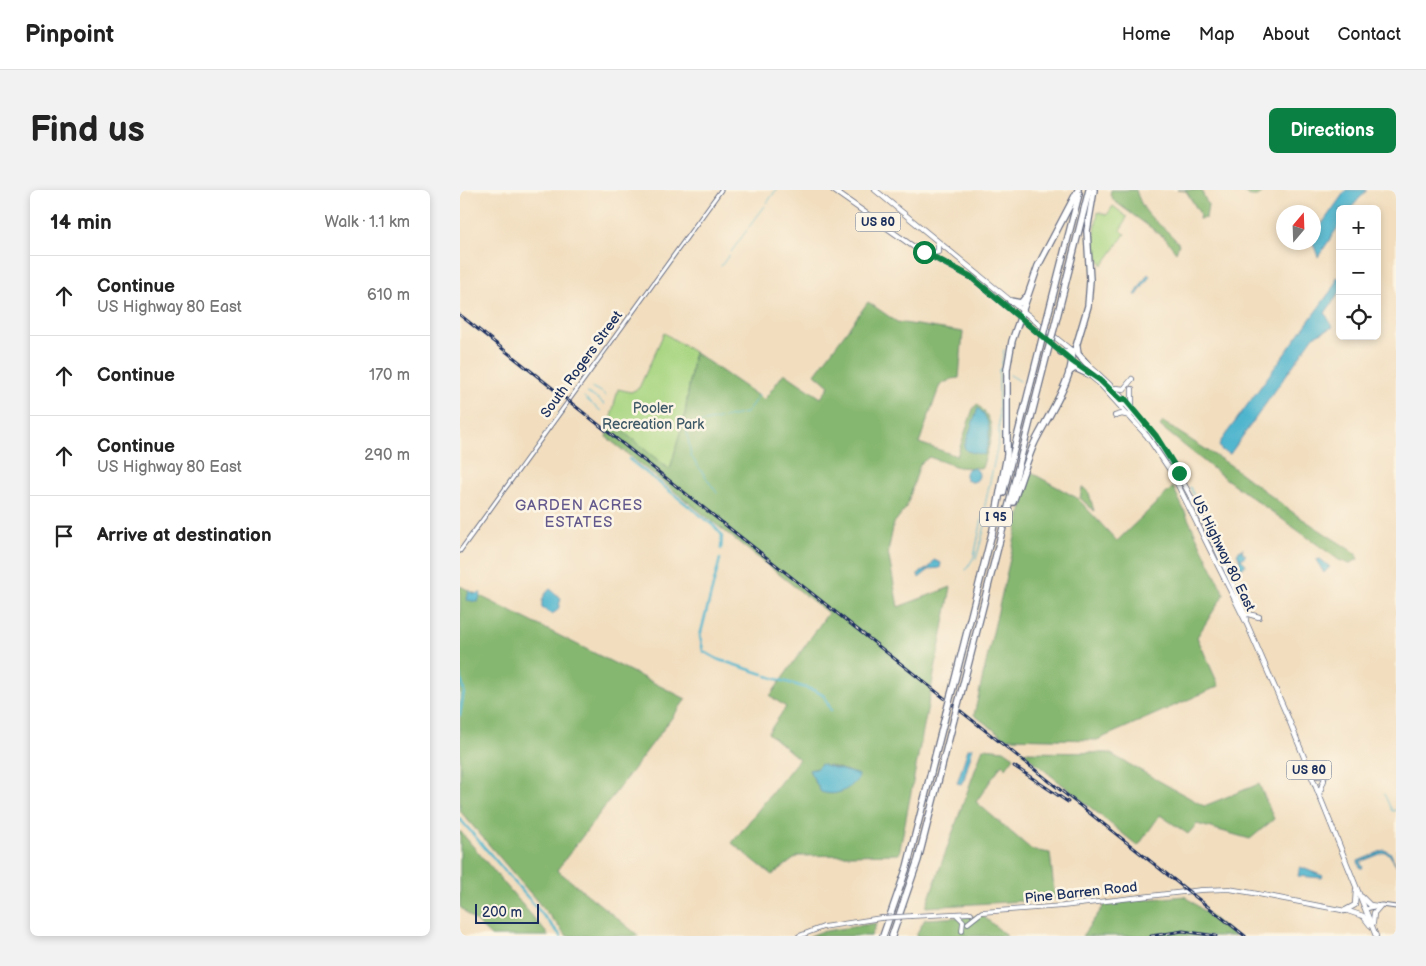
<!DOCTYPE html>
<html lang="en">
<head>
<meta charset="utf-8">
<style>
	body { margin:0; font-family:"Balsamiq Sans",sans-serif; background:#f2f2f2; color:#222 }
	.controls { position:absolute; right:15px; top:15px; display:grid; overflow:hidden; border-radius:8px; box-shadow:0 2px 8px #0003 }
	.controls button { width:45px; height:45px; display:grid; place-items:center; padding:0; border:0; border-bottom:1px solid #e0e0e0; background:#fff; color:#222; font:25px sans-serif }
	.compass { position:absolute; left:816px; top:15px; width:45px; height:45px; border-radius:50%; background:#fff; box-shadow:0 2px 8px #0003; rotate:19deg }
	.scale { position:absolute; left:15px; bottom:12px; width:64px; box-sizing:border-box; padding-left:5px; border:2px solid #1b2f5e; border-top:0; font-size:14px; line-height:18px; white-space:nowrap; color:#1b2f5e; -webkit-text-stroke:4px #fcf5e5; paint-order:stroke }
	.stop { position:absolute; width:15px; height:15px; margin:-11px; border:4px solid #0b8043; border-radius:50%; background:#fff }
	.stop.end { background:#0b8043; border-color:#fff; box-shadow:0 1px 5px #0008 }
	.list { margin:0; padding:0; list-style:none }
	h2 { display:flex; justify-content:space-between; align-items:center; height:65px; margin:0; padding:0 20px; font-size:21px }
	h2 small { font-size:16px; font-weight:400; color:#767676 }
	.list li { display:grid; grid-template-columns:32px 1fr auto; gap:15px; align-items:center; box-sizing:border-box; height:80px; padding:0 20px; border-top:1px solid #e0e0e0 }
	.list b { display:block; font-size:19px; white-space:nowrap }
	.list p { margin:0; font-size:16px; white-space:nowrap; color:#767676 }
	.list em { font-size:16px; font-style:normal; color:#767676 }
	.icon { flex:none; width:28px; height:28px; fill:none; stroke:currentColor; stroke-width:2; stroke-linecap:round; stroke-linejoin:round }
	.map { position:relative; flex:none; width:936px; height:746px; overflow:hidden; border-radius:8px }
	header { display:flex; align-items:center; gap:30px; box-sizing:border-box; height:70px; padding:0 25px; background:#fff; border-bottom:1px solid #e0e0e0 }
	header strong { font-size:24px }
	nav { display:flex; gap:28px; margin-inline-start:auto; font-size:18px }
	.intro { display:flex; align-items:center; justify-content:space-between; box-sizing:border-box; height:120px; padding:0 30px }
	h1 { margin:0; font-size:35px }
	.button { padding:12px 22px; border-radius:8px; background:#0b8043; color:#fff; font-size:18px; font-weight:700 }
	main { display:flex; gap:30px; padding:0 30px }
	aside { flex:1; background:#fff; border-radius:8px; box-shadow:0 2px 8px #0003 }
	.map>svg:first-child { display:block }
	.green { fill:#a9d682; stroke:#628270 }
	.forest { fill:#86b770; stroke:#507367; fill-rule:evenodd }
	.water { fill:#4fb5ce; stroke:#357296 }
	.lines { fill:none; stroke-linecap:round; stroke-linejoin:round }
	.stream { stroke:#4fb5ce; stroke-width:1 }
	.canal { stroke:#4fb5ce; stroke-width:2.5 }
	.tertiary-casing { stroke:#666c80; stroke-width:5 }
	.secondary-casing { stroke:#666c80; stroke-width:5.5 }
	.primary-casing { stroke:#666c80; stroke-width:6 }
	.motorway-casing { stroke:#666c80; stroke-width:8 }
	.tertiary { stroke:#fff; stroke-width:3 }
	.secondary { stroke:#fff; stroke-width:4 }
	.primary { stroke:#fff; stroke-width:4.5 }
	.motorway { stroke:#fff; stroke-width:5.5 }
	.rail-casing { stroke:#1b2f5e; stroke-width:3 }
	.rail { stroke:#fcf5e5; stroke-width:1; stroke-dasharray:4; stroke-linecap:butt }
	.secondary-bridge-casing { stroke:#666c80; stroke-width:5.5; stroke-linecap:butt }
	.motorway-bridge-casing { stroke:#666c80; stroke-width:8; stroke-linecap:butt }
	.secondary-bridge { stroke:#fff; stroke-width:4 }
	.motorway-bridge { stroke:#fff; stroke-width:5.5 }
	.route { stroke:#0b8043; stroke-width:6 }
	.labels { text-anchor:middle; stroke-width:5; stroke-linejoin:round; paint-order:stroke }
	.shield { fill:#fcf5e5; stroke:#5e6a86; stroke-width:1 }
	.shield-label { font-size:12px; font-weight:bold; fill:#1b2f5e }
	.street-label { font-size:14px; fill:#1b2f5e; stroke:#fcf5e5 }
	.park-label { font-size:14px; fill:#3e5967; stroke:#fcf5e5 }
	.neighbourhood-label { font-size:15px; letter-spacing:1px; fill:#64598d; stroke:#fcf5e5 }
</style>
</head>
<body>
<header>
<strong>Pinpoint</strong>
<nav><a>Home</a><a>Map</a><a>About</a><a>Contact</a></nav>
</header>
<div class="intro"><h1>Find us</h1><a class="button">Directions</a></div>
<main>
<aside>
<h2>14 min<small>Walk · 1.1 km</small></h2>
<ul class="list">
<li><svg class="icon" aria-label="ahead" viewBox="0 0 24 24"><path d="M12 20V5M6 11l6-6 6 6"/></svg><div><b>Continue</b><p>US Highway 80 East</p></div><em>610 m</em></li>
<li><svg class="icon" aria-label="ahead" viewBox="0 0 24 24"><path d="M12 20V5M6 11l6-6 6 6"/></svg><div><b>Continue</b></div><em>170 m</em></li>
<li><svg class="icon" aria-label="ahead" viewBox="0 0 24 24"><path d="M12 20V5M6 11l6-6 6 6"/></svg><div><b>Continue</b><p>US Highway 80 East</p></div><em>290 m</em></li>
<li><svg class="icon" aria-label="arrive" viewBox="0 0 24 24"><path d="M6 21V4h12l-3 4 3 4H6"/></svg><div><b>Arrive at destination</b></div></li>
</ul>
</aside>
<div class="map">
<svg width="936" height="746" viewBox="0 0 936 746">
	<rect width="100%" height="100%" fill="#fcf5e5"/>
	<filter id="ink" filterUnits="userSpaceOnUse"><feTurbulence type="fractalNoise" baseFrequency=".02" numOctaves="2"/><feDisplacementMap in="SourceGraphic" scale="10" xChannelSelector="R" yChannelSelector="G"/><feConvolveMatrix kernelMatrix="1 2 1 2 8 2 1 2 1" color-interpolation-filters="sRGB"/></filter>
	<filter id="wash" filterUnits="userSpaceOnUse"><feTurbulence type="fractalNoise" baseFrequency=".0096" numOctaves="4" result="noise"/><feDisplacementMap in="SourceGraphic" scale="20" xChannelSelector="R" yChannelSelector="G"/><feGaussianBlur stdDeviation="1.12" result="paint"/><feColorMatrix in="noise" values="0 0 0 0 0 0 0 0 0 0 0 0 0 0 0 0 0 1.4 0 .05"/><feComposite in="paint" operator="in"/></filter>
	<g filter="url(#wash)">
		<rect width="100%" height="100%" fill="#f2debf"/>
		<g class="green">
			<path d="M653,16l14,11 -6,13 4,4 -22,31c-13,-15 -8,-34 -5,-53l9,3z"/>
			<path d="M204,143l30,19 -9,62 -15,56 -60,-49 8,-32 13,3 8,-4z"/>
		</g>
		<g class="forest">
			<path d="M651,0h25c9,31 26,32 43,54l-3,8 -11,-14 -51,-37 -4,-6z"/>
			<path d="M717,0h24l7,15 -2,13 -7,1 1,-5 -14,-23z"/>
			<path d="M805,0c-4,7 -11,7 -18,5l-2,-4z"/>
			<path d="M408,112l29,20 66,10 -4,46 -7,1 -12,6 -21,58 38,13 16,-47 4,-5c23,20 13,38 5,64l-24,-1 -29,-10 -9,7 -14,44 -12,15 -6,29 10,55 53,-20 -52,267 -101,2 -26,19 -40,-32 67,-84 -31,-26 18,-26 -16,-11 58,-83 -222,-176 4,-16 60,49 15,-56 9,-62 70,48 20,-27 37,25 8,-12 -14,-12zM369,575l30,10 -1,4 -17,13h-20l-12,-22z"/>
			<path d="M703,232l67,43 65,49 60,39 3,6 -9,5 -10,-4 -117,-84 -62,-50z"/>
			<path d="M570,282l47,26 40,43 56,-54 51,107 -27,43 22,49 -122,54 -92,-2 -31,-23z"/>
			<path d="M622,298h2l5,5 5,18 -14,-13z"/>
			<path d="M0,396l226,113 -129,171 82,66h-72l-107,-125z"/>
			<path d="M523,558l21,2 10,7 -8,11 -4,-4 -26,38 56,48 18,3 5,46 -129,8z"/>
			<path d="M562,562l87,1 95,53 55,-22 15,35 -24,20 -53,-15 -9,10 -28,-19 -22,31z"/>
			<path d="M0,641l89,105h-58l-31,-29z"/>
			<path d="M725,706l50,40h-153l24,-33z"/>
			<path d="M523,726l24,20h-91l9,-17z"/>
			<path d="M417,733l-6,13h-61l10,-4z"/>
		</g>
		<g class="water">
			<path d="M886,0h21l-17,19h-10v15l-22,33 -5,-14 1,-8z"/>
			<path d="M688,84l2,2 -13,19h-2z"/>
			<path d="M877,87l3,2v13l-15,21 8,14 -19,9 -84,118 -9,-4 -2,-5 2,-4 114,-156z"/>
			<path d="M518,218c14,12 13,30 6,47l-17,-4 -3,-4z"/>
			<circle cx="512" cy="285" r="7"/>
			<path d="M783,358l-1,4 4,3 -5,4 5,5 -4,5 -5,-4 3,-5 -3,-7z"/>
			<path d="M860,369l10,8 -6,6 -8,-13z"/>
			<path d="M474,370l7,3 -1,5 -10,1 -11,9 -1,-4 12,-7z"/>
			<path d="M90,399l11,9 -3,12 -6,4 -10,-6c-1,-8 2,-14 8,-19z"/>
			<path d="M9,400l4,4 8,-1 -3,9 -11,-2z"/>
			<path d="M513,557l-9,32 -3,5 -4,-1 11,-34z"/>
			<path d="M361,574l38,11 -1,4c-10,11 -21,18 -37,13l-12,-22 7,-1z"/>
			<path d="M924,660l6,2 6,13 -7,-11 -4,-2 -25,10 3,6h-3l-2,-7z"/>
			<path d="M840,677l23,9 -1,2 -24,-2z"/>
		</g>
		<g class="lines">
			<g class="stream">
				<path d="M307,13l9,-13"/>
				<path d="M289,37l16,-21"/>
				<path d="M271,62l16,-22"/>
				<path d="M261,76l8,-11"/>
				<path d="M550,185l10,6"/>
				<path d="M131,197l8,4"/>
				<path d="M140,201l6,5"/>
				<path d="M127,203l9,5"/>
				<path d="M124,207l8,7"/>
				<path d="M137,208l7,6"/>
				<path d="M133,215l8,6"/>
				<path d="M730,297l12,26"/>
				<path d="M257,303l-26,-37 -5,-30 60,-13 13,-18"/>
				<path d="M743,326l3,4"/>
				<path d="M747,335l9,12"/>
				<path d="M516,369l13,-48"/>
				<path d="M506,380l8,-13 25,-118v-70l2,1 3,-20"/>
				<path d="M924,604l8,17 4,-1"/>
			</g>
			<g class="canal">
				<path d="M169,269l85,67 8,9 -1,14"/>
				<path d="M260,369l-20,77 3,15 14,8 46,15"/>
				<path d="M0,485l4,16 -4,24"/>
				<path d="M307,486l49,15 8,5 7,14"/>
				<path d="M0,629l101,117"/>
			</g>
		</g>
	</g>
	<g filter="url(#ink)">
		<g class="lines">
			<defs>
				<g id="tertiary">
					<path d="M0,361l261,-361"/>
					<path d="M906,719l16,-4 14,2"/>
				</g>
				<g id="secondary">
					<path d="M497,725l6,6 -1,10"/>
					<path d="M452,726l59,-3"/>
					<path d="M508,733l14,-11 81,-6 138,-16 28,-1 24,4 93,18"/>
					<path d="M339,746l24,-9 58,-9"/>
				</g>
				<g id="primary">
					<path d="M373,0l81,57 57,30 129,107 47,52 25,37 75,151 42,96 87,216"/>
					<path d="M415,0l197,161"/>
					<path d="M470,64l8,-2v-8"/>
					<path d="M626,173c68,58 101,120 137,200 8,18 19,38 23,57"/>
					<path d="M635,187l26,23"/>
					<path d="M656,198l8,1 8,-10"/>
					<path d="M661,215l4,-1 22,25"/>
					<path d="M672,216v-17"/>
					<path d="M655,226l7,-2 8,2"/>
					<path d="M785,423l14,4"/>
					<path d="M849,580l9,6h8"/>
					<path d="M859,604l5,-14"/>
					<path d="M902,707l8,8 7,1"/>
					<path d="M884,721l11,-6 1,-15"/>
					<path d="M888,721l15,5 7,9"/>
					<path d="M913,733l1,-10 6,-7"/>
				</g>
				<g id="motorway">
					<path d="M550,111l11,2 4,-5"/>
					<path d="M587,129l32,-125"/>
					<path d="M595,135l34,-135"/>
					<path d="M617,157l1,7 9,10"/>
					<path d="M601,162l8,1 6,-3 13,-44 2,-26 -3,-49 7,-41"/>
					<path d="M609,182l6,-4 15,7"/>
					<path d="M543,303l37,-146"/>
					<path d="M553,312c7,-19 13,-39 21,-58 9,-20 46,-74 36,-94"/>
					<path d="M532,345l15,-80v-86l5,-28 26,-75 40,-76"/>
					<path d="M493,497l39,-154"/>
					<path d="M501,503l86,-339"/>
					<path d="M423,746l24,-69 39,-154"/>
					<path d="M432,746l26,-76 36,-141"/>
				</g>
			</defs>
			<use href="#tertiary" class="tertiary-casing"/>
			<use href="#secondary" class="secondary-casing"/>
			<use href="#primary" class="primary-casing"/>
			<use href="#motorway" class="motorway-casing"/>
			<use href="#tertiary" class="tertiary"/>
			<use href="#secondary" class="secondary"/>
			<use href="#primary" class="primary"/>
			<use href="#motorway" class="motorway"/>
			<defs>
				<g id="rail">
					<path d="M0,125l785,621"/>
					<path d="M554,576l54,36"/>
					<path d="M691,746l32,-5 33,5"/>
				</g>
			</defs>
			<use href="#rail" class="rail-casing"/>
			<use href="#rail" class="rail"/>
			<defs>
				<path id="secondary-bridge" d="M421,728l31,-2"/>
				<g id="motorway-bridge">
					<path d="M580,157l7,-28"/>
					<path d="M587,164l8,-29"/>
					<path d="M486,523l7,-26"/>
					<path d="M494,529l7,-26"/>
				</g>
			</defs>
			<use href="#secondary-bridge" class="secondary-bridge-casing"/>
			<use href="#motorway-bridge" class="motorway-bridge-casing"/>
			<use href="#secondary-bridge" class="secondary-bridge"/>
			<use href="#motorway-bridge" class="motorway-bridge"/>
		</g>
	</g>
	<g class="lines" filter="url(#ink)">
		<path class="route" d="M464,62l47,25 101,84 28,19 21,20 4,-1 31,37 23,37"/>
	</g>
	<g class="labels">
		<g class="shield">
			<rect x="395.5" y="22.5" width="45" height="19" rx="4"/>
			<rect x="520" y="317.5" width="32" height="19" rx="4"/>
			<rect x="826.5" y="570.5" width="45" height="19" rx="4"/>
		</g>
		<g class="shield-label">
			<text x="418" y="36">US 80</text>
			<text x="536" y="331">I 95</text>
			<text x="849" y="584">US 80</text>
		</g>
		<g class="street-label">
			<text transform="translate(121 174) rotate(-54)" y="5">South Rogers Street</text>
			<text transform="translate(764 363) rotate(64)" y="5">US Highway 80 East</text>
			<text transform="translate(621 702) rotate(-6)" y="5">Pine Barren Road</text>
		</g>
		<g class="park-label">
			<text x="193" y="223">Pooler<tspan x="193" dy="16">Recreation Park</tspan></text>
		</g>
		<g class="neighbourhood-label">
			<text x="119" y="320">GARDEN ACRES<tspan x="119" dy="17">ESTATES</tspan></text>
		</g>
	</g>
</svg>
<div class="controls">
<button>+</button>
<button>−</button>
<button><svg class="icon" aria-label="locate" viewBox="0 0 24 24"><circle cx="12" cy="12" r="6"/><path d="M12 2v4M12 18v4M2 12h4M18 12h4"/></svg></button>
</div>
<svg class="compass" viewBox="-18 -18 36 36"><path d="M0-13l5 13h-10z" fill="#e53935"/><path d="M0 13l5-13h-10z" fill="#767676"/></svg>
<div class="scale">200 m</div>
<div class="stop" style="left:464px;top:62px"></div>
<div class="stop end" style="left:719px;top:283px"></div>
</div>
</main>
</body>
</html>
